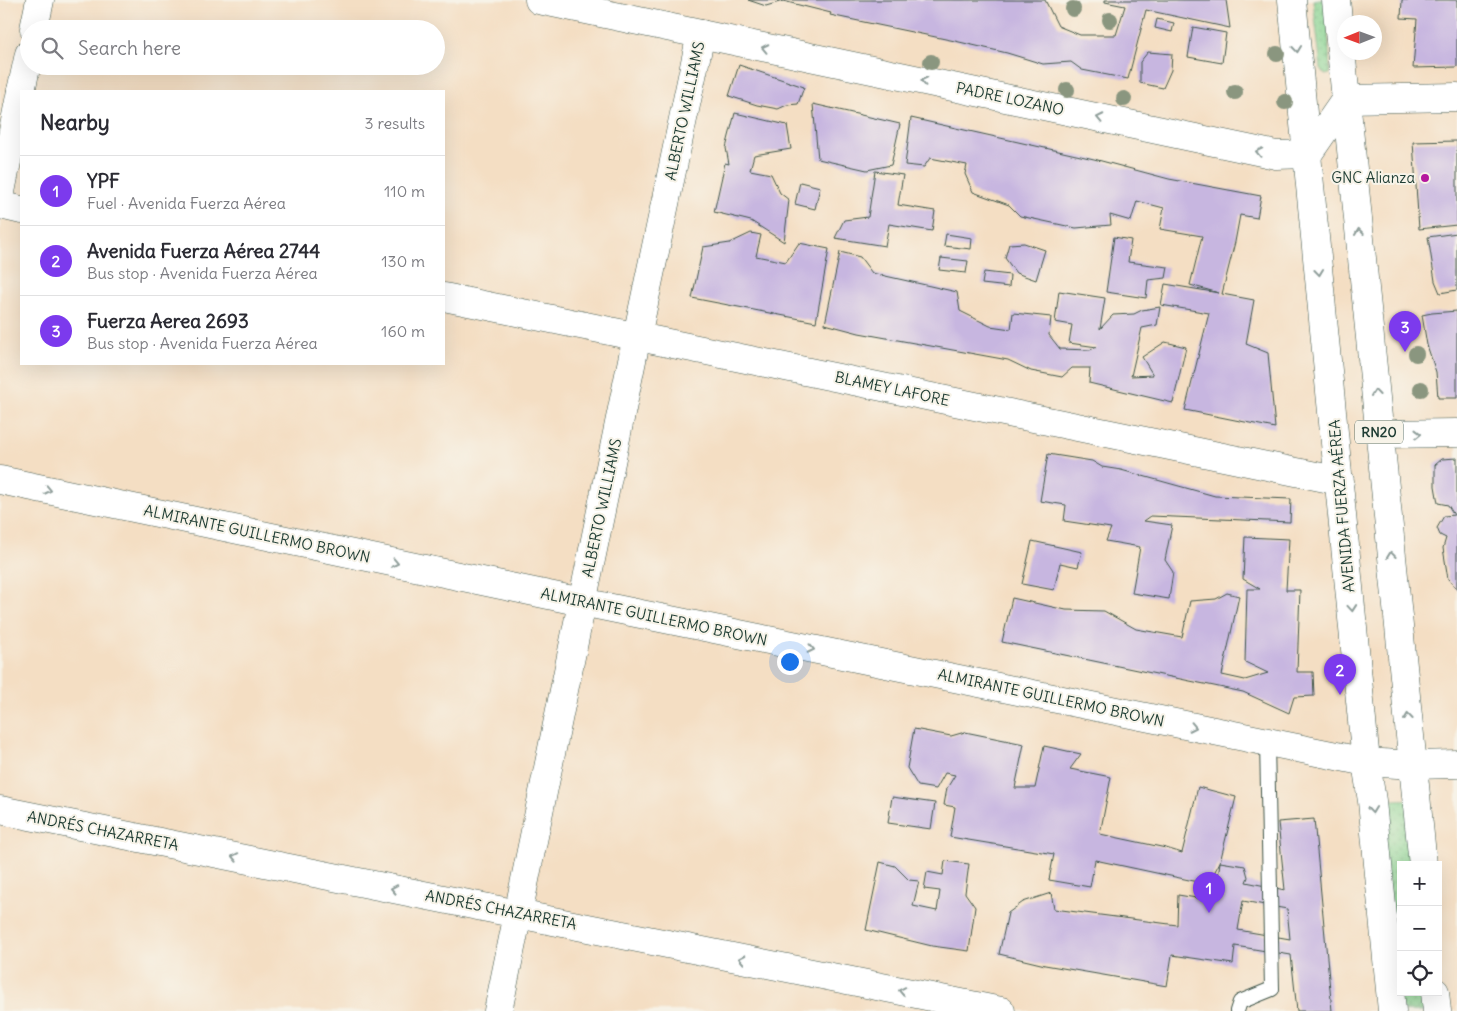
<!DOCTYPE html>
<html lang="en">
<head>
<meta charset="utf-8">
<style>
	body { margin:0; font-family:Delius,sans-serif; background:#f7f7f7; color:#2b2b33 }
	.controls { position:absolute; right:15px; bottom:15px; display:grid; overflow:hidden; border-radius:0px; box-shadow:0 5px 20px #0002 }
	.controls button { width:45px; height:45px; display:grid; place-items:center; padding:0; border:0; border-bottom:1px solid #e1e1e2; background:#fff; color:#2b2b33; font:25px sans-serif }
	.compass { position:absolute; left:1337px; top:15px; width:45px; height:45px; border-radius:50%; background:#fff; box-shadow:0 5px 20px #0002; rotate:269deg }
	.you { position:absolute; left:789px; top:661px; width:18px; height:18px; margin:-12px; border:4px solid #fff; border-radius:50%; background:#1a73e8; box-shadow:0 0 0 8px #1a73e833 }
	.badge { display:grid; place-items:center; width:32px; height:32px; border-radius:50%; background:#7c3aed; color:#fff; font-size:16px; font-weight:700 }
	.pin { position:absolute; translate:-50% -41px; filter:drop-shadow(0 1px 2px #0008) }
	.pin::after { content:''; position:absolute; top:26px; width:18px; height:15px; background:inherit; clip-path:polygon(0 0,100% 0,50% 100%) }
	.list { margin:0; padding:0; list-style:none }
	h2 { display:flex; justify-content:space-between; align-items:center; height:65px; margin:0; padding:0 20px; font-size:21px }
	h2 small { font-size:16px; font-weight:400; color:#7c7c81 }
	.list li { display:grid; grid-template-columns:32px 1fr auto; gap:15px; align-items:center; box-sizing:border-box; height:70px; padding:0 20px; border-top:1px solid #e1e1e2 }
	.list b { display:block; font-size:19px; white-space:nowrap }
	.list p { margin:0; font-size:16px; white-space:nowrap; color:#7c7c81 }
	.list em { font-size:16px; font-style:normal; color:#7c7c81 }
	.icon { flex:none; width:28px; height:28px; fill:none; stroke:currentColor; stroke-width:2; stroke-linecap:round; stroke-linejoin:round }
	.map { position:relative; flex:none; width:1457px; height:1011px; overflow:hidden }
	.search { position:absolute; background:#fff; box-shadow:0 5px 20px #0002; left:20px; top:20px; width:425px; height:55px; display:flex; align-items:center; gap:12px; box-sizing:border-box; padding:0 18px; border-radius:28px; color:#7c7c81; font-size:19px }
	.panel { position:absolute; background:#fff; box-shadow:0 5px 20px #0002; left:20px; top:90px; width:425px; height:275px; border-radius:0px }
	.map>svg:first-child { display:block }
	.grass { fill:url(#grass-dots); stroke:#538862 }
	.building { fill:#c7b6e0; fill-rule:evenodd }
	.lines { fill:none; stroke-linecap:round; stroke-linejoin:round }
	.lane-casing { stroke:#3f5549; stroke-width:16 }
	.street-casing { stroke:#3f5549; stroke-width:29 }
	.secondary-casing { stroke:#3f5549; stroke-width:29 }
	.primary-casing { stroke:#3f5549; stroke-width:29 }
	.lane { stroke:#fff; stroke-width:14 }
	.street { stroke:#fff; stroke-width:28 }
	.secondary { stroke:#fff; stroke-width:28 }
	.primary { stroke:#fff; stroke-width:28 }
	.tree { fill:#8a967f }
	.oneway { stroke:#8f9e9a }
	.poi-dot { fill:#b5179e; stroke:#f7f3e8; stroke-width:2 }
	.labels { text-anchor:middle; stroke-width:4; stroke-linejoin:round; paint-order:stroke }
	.shield { fill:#f7f3e8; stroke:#60746a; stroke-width:1 }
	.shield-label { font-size:14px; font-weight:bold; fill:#1f3d34 }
	.street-label { font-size:15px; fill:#1f3d34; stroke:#f7f3e8 }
	.poi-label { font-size:15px; fill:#1f3d34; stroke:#f7f3e8; text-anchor:end }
</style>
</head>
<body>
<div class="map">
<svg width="1457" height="1011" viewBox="0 0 1457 1011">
	<defs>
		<pattern id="grass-dots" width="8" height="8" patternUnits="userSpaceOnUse" patternTransform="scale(1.25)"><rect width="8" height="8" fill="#87d391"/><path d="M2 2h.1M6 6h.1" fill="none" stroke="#6eac77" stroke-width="1.8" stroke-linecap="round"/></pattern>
	</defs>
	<rect width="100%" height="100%" fill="#f7f3e8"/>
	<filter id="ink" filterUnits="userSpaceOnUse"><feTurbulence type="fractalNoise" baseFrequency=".02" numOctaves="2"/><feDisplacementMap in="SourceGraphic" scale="10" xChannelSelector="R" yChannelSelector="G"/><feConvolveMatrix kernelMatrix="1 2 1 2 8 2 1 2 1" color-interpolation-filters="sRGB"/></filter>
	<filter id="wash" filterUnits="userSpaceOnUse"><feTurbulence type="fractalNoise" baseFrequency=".0096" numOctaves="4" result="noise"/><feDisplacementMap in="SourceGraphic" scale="20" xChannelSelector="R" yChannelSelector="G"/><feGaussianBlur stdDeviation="1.12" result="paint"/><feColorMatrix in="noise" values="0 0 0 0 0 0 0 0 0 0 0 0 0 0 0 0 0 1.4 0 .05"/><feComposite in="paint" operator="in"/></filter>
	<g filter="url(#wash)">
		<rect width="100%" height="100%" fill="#f4dec3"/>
		<g class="grass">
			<path d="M1313,0h14l3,74 -5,1 -4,-6z"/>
			<path d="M1416,799l7,66h-22v127h34l2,19h-45l-20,-210z"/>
		</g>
		<g id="blocks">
			<g class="building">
				<path d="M748,0h297l13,26 22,9h36l9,-29 -20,-4v-2h121l4,28 -84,-18 -18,69 -46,-9 -11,-8 -28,2 -36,-11 -52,-12 -125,-26 1,-2 -48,-12 -17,5z"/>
				<path d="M1402,0h55v67l-44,1 4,-49 -16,-1z"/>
				<path d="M1157,19l17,4 -2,9 -17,-4z"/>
				<path d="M1193,27l33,6 -4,30 -34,-6z"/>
				<path d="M1148,52l24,2 -1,16 -8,18 -23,-5v-21z"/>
				<path d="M739,65l65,22 -6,17 -11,1 -9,4 -21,-4 -28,-9z"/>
				<path d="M813,104l87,20 -9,41 -24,5 -49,-11z"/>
				<path d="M735,113l52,12 4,24 -37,6 -4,15 21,4 9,19 9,7 -5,42 -33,-21 -37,-9 11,-49 4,1 -3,-16z"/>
				<path d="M911,118l183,41 75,20 92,17 -4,22 -17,-3 -5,27 -13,52 32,6 -8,44 22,9 7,75 -90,-18 24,-97 -48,-8 4,-21 54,9 -29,-8 12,-49 -42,-7 4,-21 -27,-7 -6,20 -21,-6 1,10 -35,3 -56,-12 -11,-11 -36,-13 -8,-18 2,-9 -37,-7 -6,9 -19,-2z"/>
				<path d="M1457,141v84l-38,4 -6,-87z"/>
				<path d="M875,171l28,4 -5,30 37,6 -3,20 -43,-7 -4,22 -50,-8 9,-18 24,-3z"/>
				<path d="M800,182l20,5 -5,22 -20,-5z"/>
				<path d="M751,233l10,2 -5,21 30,6 13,-19 30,6 -13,73 -124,-24 11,-51 27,-4z"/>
				<path d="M1457,233v57l-17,3 -5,-12 -7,-44z"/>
				<path d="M946,234l26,4 -1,11 -27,-3z"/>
				<path d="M1114,237l17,3 -3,22 40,5 -2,11 -18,2 -2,18 -40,-6z"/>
				<path d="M1024,243l21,7 -9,30 -20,-7 -11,-15 4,-14z"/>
				<path d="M840,252l20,5 12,16 85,19 3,19 30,15 21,3 2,-16 38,4 -2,18 11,14 30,1 7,-3 -28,-4 3,-18 -17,-3 4,-31 46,7 -5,31 13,-14 21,-1 8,-4 18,-3 -3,18 -15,3 -11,48 22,-1 -11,-18 23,-15 21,5 -13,56 -84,-20 1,-15h-18l-10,9 -31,-6 -23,-11 -149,-27 -34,-9z"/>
				<path d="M941,258l27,3 -2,12 -27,-3z"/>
				<path d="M984,272l26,3 -1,12 -27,-3z"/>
				<path d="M1457,311v87h-19l-2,-26 -9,-27 -5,-30 10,-2z"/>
				<path d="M1048,454l44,7 10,6 19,3 94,26 76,3 -1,23 -139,-6 -7,5 28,4 -7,35 8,12 -4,27 -37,-6 8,-46 -34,-6 5,-13 -47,-7 2,-16 -26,-4z"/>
				<path d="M1457,458v131l-9,-10 -5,-31 3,-10 -6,-3 -3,-7 7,-12 10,-1 -6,-10 -10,-2 -3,-17v-21l7,-6z"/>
				<path d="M1245,537l44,2 -3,51h14l-3,82h16l1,24 -20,1 -5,16 -46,-21 -241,-50 10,-44 54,12 38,1 32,18 46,8 8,-36 26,-2 11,-6 12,3 -17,79 23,5 23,-7 -23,-11 2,-73h13l-17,-10z"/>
				<path d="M1032,541l50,11 -4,15 -18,-4 -6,27 -32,-6z"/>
				<path d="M914,729l37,7 14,-4 59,12 -9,44h20l9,-42 37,8 -11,15 41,8 -11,57 66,14 16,5 16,-66 38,10 -16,65 25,4 3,11 -2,5 39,8 -7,-68 36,-3 18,192h-35l-6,-56 -56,-9 -2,18 -61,-9 -5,31 -122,-21 -46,-11 9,-41 15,-11 28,-9 3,16 123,16 1,-30 37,6 5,-39 -12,22 -113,-24 -5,27 -41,-7 5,-26 -104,-17 5,-30 -11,-2 3,-17 8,-13 -10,-2 -9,16 -18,-3 -11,-18zM1243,901l44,8 3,30 -52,-9z"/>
				<path d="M892,797l43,6 -4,26 -43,-6z"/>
				<path d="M945,861l24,3 -4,29 10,14 -6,44 -37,-5 -66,-16 14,-68 15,4 14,14 10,1 -6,25 24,5 3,-20 -16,-2 3,-17 16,3z"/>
			</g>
		</g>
	</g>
	<g filter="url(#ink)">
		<use href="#blocks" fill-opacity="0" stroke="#3f5549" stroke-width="1"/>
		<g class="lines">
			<defs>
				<path id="lane" d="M1237,1011l3,-9 32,-13 -5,-247"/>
				<g id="street">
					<path d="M539,0l737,155 32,-1 38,-55 111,-2"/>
					<path d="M34,29l6,-29"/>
					<path d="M21,91l8,-37"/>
					<path d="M0,197l21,-106"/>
					<path d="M0,205l21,5"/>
					<path d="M444,297l896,184"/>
					<path d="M1379,434l78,-1"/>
					<path d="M1366,762l47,3 44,-1"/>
					<path d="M0,810l1001,201"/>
					<path d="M498,1011l139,-675 64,-302"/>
				</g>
				<path id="secondary" d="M0,480l582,122 784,160"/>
				<g id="primary">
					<path d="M1292,0l74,762 6,39 20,210"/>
					<path d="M1336,0l87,865"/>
					<path d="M1435,992l2,19"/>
				</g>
			</defs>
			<use href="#lane" class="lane-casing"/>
			<use href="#street" class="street-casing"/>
			<use href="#secondary" class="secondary-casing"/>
			<use href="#primary" class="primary-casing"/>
			<use href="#lane" class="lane"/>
			<use href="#street" class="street"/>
			<use href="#secondary" class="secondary"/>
			<use href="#primary" class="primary"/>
		</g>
		<g class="tree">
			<circle cx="1073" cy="9" r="8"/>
			<circle cx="1110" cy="20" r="8"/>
			<circle cx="1277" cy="54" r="8"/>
			<circle cx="931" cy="62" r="8"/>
			<circle cx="1067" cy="90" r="8"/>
			<circle cx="1235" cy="92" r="8"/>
			<circle cx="1124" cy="99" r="8"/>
			<circle cx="1285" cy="102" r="8"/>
			<circle cx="1416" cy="354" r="8"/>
			<circle cx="1421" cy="389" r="8"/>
		</g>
		<defs><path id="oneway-chevron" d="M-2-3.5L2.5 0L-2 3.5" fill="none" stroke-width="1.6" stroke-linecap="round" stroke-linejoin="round" transform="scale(1.25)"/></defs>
		<g class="oneway">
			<use href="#oneway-chevron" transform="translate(765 48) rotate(-168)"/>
			<use href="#oneway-chevron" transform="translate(1297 49) rotate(84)"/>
			<use href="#oneway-chevron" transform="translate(924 81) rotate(-168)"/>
			<use href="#oneway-chevron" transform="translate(1100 118) rotate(-168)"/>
			<use href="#oneway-chevron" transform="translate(1259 152) rotate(-168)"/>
			<use href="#oneway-chevron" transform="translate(1359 232) rotate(-96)"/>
			<use href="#oneway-chevron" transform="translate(1319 272) rotate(84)"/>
			<use href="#oneway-chevron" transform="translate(1375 393) rotate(-96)"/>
			<use href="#oneway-chevron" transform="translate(1418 434) rotate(-1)"/>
			<use href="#oneway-chevron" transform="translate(48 490) rotate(12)"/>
			<use href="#oneway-chevron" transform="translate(1391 555) rotate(-96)"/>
			<use href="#oneway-chevron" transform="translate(395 563) rotate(12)"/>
			<use href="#oneway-chevron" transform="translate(1352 608) rotate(85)"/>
			<use href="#oneway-chevron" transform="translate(811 649) rotate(12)"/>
			<use href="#oneway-chevron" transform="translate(1408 717) rotate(-96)"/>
			<use href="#oneway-chevron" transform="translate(1193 727) rotate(12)"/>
			<use href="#oneway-chevron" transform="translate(1372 810) rotate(84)"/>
			<use href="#oneway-chevron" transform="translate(235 857) rotate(-169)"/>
			<use href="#oneway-chevron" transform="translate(394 889) rotate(-169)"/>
			<use href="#oneway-chevron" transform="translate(742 959) rotate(-169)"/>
			<use href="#oneway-chevron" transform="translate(902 991) rotate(-169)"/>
		</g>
	</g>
	<circle class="poi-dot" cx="1425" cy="178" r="5"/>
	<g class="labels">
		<rect class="shield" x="1355" y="420.5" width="48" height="23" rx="4"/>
		<g class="shield-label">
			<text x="1379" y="437">RN20</text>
		</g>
		<g class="street-label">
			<text transform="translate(1010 99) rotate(12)" y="5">PADRE LOZANO</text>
			<text transform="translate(685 111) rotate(-78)" y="5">ALBERTO WILLIAMS</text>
			<text transform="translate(892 389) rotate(12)" y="5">BLAMEY LAFORE</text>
			<text transform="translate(1342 506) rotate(-95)" y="5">AVENIDA FUERZA AÉREA</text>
			<text transform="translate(602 508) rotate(-78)" y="5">ALBERTO WILLIAMS</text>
			<text transform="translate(257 534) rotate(12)" y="5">ALMIRANTE GUILLERMO BROWN</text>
			<text transform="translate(654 617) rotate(12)" y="5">ALMIRANTE GUILLERMO BROWN</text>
			<text transform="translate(1051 698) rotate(12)" y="5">ALMIRANTE GUILLERMO BROWN</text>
			<text transform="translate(103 831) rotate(11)" y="5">ANDRÉS CHAZARRETA</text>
			<text transform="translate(501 910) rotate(11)" y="5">ANDRÉS CHAZARRETA</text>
		</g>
		<g class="poi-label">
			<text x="1415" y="183">GNC Alianza</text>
		</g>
	</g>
</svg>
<div class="controls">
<button>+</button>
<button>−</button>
<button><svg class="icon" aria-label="locate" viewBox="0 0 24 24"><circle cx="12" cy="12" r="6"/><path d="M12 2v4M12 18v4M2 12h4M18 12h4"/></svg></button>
</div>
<svg class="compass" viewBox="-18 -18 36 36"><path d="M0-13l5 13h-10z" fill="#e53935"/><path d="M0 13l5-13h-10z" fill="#7c7c81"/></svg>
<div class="you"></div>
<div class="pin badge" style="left:1209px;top:913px">1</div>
<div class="pin badge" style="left:1340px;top:695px">2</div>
<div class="pin badge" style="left:1405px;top:352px">3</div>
<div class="search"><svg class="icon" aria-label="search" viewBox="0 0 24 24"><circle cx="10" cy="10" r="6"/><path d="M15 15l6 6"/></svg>Search here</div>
<section class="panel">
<h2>Nearby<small>3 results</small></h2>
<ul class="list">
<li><span class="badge">1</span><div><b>YPF</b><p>Fuel · Avenida Fuerza Aérea</p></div><em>110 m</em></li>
<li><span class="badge">2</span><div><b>Avenida Fuerza Aérea 2744</b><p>Bus stop · Avenida Fuerza Aérea</p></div><em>130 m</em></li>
<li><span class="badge">3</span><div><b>Fuerza Aerea 2693</b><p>Bus stop · Avenida Fuerza Aérea</p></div><em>160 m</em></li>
</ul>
</section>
</div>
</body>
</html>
